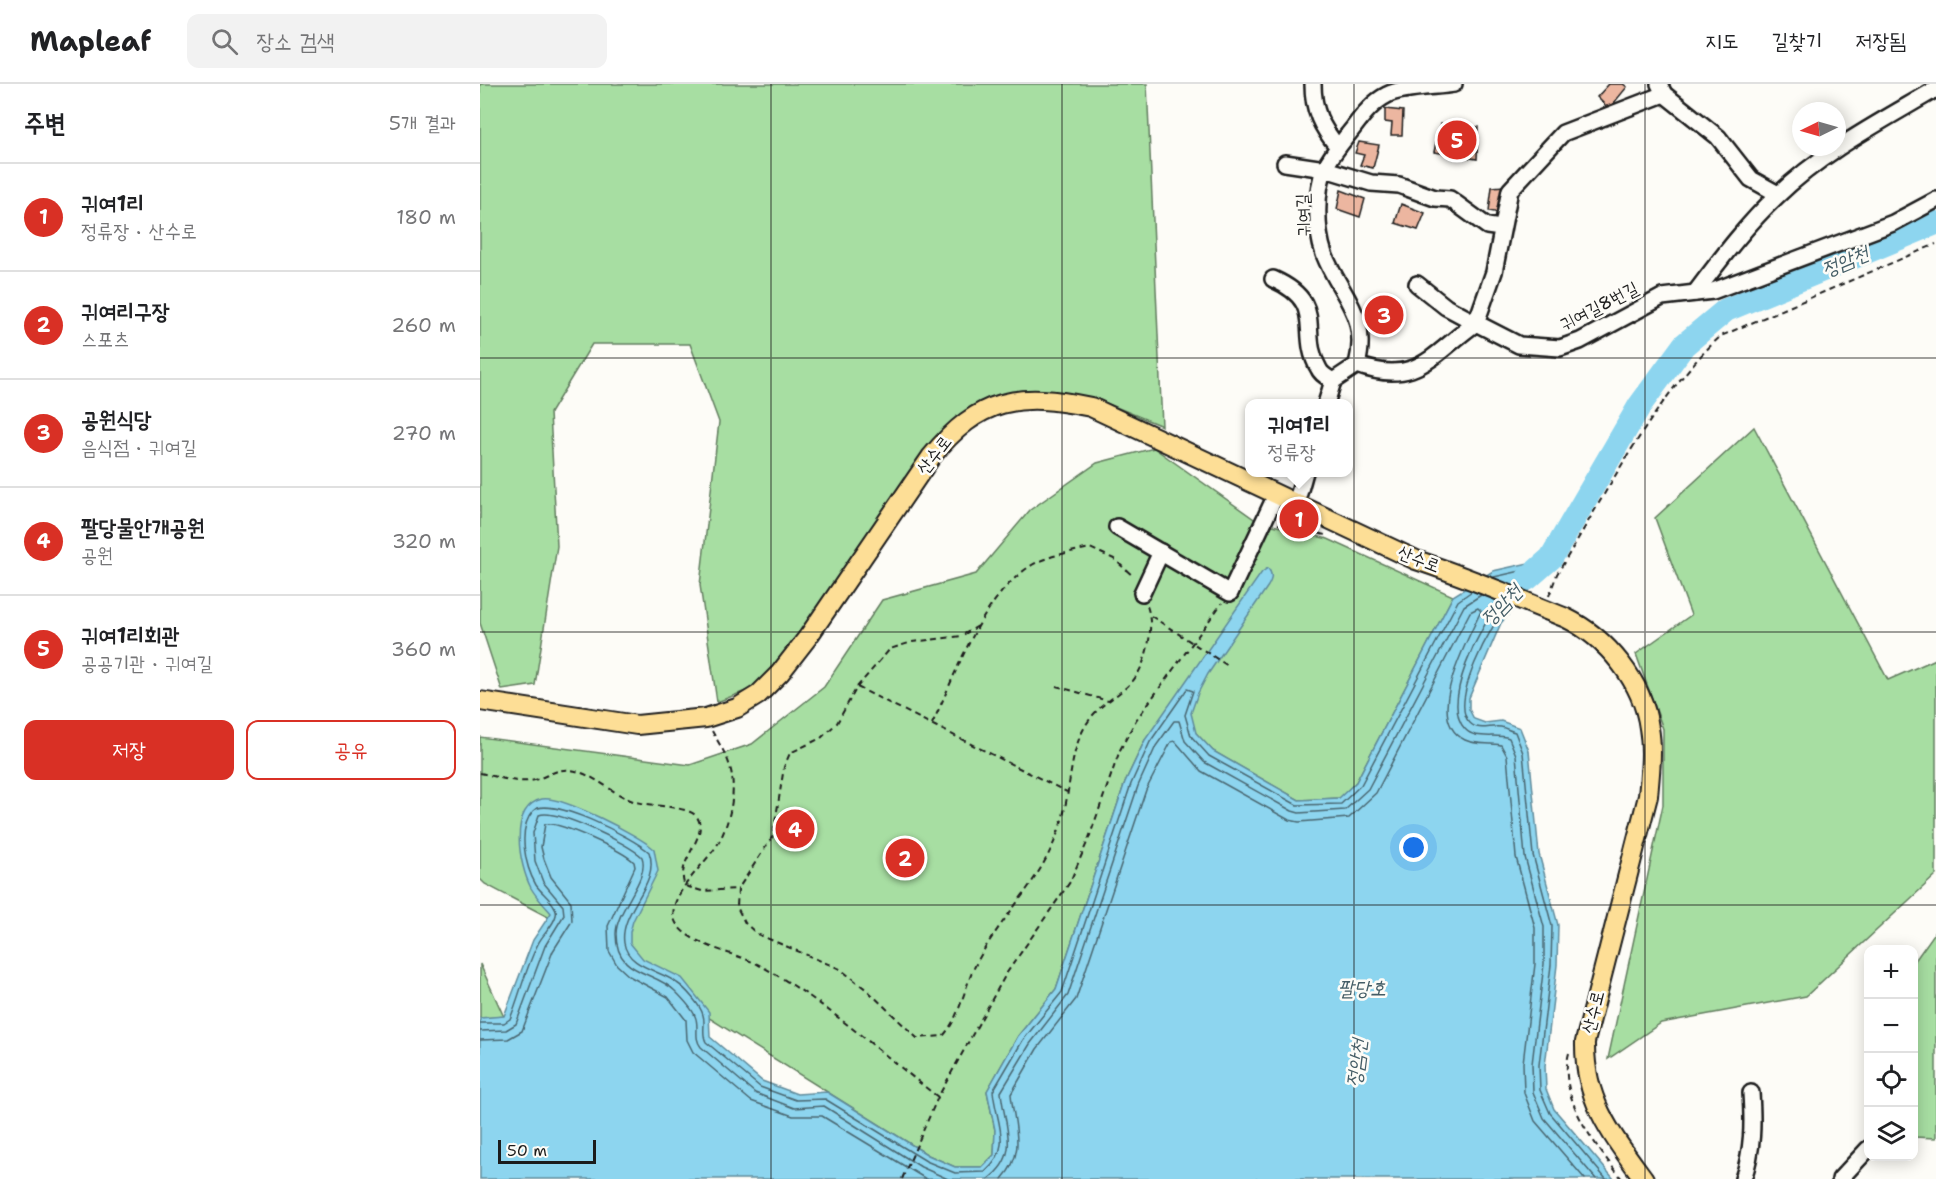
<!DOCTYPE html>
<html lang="ko">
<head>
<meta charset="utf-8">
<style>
	body { margin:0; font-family:"Shantell Sans","Poor Story",sans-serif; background:#f2f2f2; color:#202124 }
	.controls { position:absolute; right:18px; bottom:18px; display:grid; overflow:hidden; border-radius:12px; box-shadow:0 3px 15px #0003 }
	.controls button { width:54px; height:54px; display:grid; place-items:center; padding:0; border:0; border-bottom:2px solid #e0e0e0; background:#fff; color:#202124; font:30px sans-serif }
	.compass { position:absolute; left:1312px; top:18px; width:54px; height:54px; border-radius:50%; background:#fff; box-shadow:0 3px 15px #0003; rotate:265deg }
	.scale { position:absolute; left:18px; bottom:15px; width:98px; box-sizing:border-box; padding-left:6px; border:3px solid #1c1c1c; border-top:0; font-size:16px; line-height:21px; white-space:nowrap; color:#1c1c1c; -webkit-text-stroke:4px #fdfcf7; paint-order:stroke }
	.you { position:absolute; left:934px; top:764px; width:21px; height:21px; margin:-15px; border:4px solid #fff; border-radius:50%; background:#1a73e8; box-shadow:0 0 0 9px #1a73e833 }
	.badge { display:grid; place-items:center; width:39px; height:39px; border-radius:50%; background:#d93025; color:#fff; font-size:20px; font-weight:700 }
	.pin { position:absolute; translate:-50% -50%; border:3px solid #fff; box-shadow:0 2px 6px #0006 }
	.popup { position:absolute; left:765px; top:315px; width:108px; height:78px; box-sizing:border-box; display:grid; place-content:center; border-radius:12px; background:#fff; filter:drop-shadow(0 2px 4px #0005); font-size:20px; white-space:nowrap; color:#757577 }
	.popup b { font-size:22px; color:#202124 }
	.popup::after { content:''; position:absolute; left:50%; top:100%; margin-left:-12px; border:12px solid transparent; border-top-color:#fff }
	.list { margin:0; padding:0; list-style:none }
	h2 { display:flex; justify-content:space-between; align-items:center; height:78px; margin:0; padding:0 24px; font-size:26px }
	h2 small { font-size:20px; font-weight:400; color:#757577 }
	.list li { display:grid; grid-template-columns:39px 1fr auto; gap:18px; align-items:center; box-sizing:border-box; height:108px; padding:0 24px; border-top:2px solid #e0e0e0 }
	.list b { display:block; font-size:22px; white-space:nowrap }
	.list p { margin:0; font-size:20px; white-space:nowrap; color:#757577 }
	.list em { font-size:20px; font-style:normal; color:#757577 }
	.actions { display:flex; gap:12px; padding:18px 24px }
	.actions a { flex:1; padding:14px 0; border:2px solid #d93025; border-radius:12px; text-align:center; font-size:21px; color:#d93025 }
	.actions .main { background:#d93025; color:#fff }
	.icon { flex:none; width:33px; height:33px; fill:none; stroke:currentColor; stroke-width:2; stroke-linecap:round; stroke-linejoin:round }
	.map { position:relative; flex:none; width:1456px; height:1095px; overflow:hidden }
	header { display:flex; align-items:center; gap:36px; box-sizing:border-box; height:84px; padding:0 30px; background:#fff; border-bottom:2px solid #e0e0e0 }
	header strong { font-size:28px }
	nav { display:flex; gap:33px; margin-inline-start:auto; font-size:21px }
	.search { width:420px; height:54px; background:#f2f2f2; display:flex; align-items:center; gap:15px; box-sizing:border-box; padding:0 21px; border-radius:12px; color:#757577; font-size:22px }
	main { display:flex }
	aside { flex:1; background:#fff }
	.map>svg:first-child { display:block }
	.green { fill:#a7dea2; stroke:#627d5f; stroke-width:1.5 }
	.water { fill:#8dd5ef; stroke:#608b9b; stroke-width:1.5 }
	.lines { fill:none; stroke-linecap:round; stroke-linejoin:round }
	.shore { stroke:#496670; stroke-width:1.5 }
	.river { stroke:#8dd5ef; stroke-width:24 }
	.building { fill:#ecb6a0; stroke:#1c1c1c; stroke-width:1.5 }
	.minor-casing { stroke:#1c1c1c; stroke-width:20 }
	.major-casing { stroke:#1c1c1c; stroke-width:22 }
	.path { stroke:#1c1c1c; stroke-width:2; stroke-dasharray:6 4.5; stroke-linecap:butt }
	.minor { stroke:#fdfcf7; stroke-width:15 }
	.major { stroke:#fdde96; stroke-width:18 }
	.grid { fill:none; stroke:#1c1c1c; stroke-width:1.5; stroke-opacity:0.55 }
	.labels { text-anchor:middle; stroke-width:5; stroke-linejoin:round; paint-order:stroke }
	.street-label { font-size:18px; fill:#1c1c1c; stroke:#fdfcf7 }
	.water-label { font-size:20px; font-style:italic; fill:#445d66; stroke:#fdfcf7 }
</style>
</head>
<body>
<header>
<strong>Mapleaf</strong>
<div class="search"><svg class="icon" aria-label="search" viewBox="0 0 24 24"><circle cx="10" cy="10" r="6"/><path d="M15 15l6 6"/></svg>장소 검색</div>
<nav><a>지도</a><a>길찾기</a><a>저장됨</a></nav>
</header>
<main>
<aside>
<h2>주변<small>5개 결과</small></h2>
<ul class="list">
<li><span class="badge">1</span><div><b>귀여1리</b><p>정류장 · 산수로</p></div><em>180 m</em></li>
<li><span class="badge">2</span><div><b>귀여리구장</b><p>스포츠</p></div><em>260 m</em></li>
<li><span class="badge">3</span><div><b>공원식당</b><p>음식점 · 귀여길</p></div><em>270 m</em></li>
<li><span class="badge">4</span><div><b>팔당물안개공원</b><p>공원</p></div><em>320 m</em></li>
<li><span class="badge">5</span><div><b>귀여1리회관</b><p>공공기관 · 귀여길</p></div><em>360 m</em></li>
</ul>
<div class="actions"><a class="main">저장</a><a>공유</a></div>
</aside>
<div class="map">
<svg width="1456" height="1095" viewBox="0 0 1456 1095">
	<rect width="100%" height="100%" fill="#fdfcf7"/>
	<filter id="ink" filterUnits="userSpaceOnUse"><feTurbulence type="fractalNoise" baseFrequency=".0167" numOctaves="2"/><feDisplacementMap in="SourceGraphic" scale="12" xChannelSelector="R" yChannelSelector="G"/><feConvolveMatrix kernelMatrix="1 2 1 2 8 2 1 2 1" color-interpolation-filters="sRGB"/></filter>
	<g filter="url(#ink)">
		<g class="green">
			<path d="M0,0h667l15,342 -68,-28 -47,-7 -44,2 -36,17 -36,32 -123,180 -52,65 -39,15 -17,-117 19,-163 -29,-78h-98l-42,69 7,133 -22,139 -33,5 -22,-67z"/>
			<path d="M1274,343l134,253 48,-21v216l-130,121 -145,27 -53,36 55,-254v-76l-27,-75 55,-39 -36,-97z"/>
			<path d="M674,364l103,73 71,18 125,57 -97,186 -16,16 -41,2 -86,-49 -17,-18 -51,7 -20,42 -69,207 -38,47 -31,55 8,39 -1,25 -12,12h-27l-27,-12 -380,-238 -63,-33 -5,-5v-142l210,28 62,-21 72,-57 58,-87 94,-26 54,-64 67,-47z"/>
			<path d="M1456,847v207l-22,-1v-175z"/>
			<path d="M0,880l24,53 -24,1z"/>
		</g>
		<path class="water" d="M1071,474l-16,26 -34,39 -32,75v11l5,10 11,4 16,-2 19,7 9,23 10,103 19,71 -1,40 -12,101 1,23 8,20 60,70h-1134v-161l24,-2 29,-76 18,-27c-7,-8 -15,-16 -20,-25 -12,-23 -23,-81 11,-89 19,-4 96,36 112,50l4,22 -25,50 -3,11v11l13,16 39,19 27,34 1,25 52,44 35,13 30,-2 101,63 27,12h27l12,-12 1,-25 -8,-39 31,-55 38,-47 69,-207 20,-42 117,-168 6,-4c5,7 4,11 0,18l-60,88 -10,19 -7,20 5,20 17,18 86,49 40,-2 17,-16 97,-186 40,-25z"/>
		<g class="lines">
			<g class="shore">
				<path d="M1014,493l40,-9 1,4 -12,17"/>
				<path d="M1020,519c-19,21 -60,100 -35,126 11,12 30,4 44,9l7,17 9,102 19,70v37l-12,100 1,28 11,26 52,61"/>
				<path d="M1028,521c-16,18 -60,98 -38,118 9,9 21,2 31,4 5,1 9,4 14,5l8,21 10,102 19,71 -1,39 -12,100 1,25 10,23 56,66"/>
				<path d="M0,939h24l6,-4c10,-24 16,-53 29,-77 5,-9 15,-17 17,-27 3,-10 -15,-22 -20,-30 -11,-19 -19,-56 -3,-74 15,-17 101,27 116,41 12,32 -30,58 -25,91 4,25 37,27 53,40 8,5 24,23 26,32 3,9 -2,18 3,27l54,45 36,13 29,-1 101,62 29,12 30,-1c29,-25 11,-49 8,-81l30,-51 39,-48 69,-208 19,-42 37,-53 6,2 -8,24 6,21 18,20 88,49 44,-1 20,-19 97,-184 14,-10"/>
				<path d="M0,947l26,-1 10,-6 29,-78 19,-31 -1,-9 -20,-24 -8,-21 -2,-28 6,-18c17,-7 90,29 103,42 8,22 -26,52 -26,77 0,42 38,36 59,57 6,6 17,17 20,25 5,11 -2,21 6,31l54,46 39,15 30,-2 97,61 27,12"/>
				<path d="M0,956l28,-1 14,-8 31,-80 19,-30 -1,-19 -20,-25 -7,-18 -3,-12 4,-23c14,-3 78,27 89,38l1,5 -27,59 1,25 8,14 12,11 39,21 18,23 1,20 6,12 58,49 42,15h29l104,63"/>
				<path d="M508,1095c34,-25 16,-53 13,-87l29,-48 38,-49 70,-209 18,-40 18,-25h5l6,20 19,21 88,49 7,2 46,-3 23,-21 96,-183 17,-11"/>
				<path d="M522,1095c25,-27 12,-53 9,-85l26,-45 39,-50 70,-209 25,-48 4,-1 26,30 88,49 10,2 50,-4 27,-25 94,-181 8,-4 3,3c-13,29 -59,108 -16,129 13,6 24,2 36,5l6,11 9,101 19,71v36l-12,99 1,30 11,28 50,58"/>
			</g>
			<path class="river" d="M1047,495l24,-21 89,-153 44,-60 42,-35 210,-87"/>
		</g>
		<g class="building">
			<path d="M1129,0h14l4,3 -18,22 -12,-12z"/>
			<path d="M905,25l18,2 -1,24h-11l1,-12 -7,-1z"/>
			<path d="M960,40l38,3 -1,32 -43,-7z"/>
			<path d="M879,58l20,3 -6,23 -13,-3 4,-10 -9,-2z"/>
			<path d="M1024,102l-4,27 -11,-2 3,-24z"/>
			<path d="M861,106l24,9 -5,18 -23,-8z"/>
			<path d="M921,120l24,9 -7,17 -23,-7z"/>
		</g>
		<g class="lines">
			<defs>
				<g id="minor">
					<path d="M833,0c0,26 8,43 25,63"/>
					<path d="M1179,0l5,10 54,43 33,42 27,15"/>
					<path d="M805,79l40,6 46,14 28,2 36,13 15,1 37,27 14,2"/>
					<path d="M793,195c56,25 24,53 46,90 2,5 9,9 14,12"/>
					<path d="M937,200l29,23 30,16 18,-51 16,-82 53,-57 101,-39"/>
					<path d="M1215,209c25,-33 51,-68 82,-97 45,-44 105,-75 159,-107"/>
					<path d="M877,281c60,22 75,-11 119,-42l43,22 41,3 20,-7 82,-44 51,-6 180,-68 43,-23"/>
					<path d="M846,320l7,-23 24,-16c13,-51 -17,-69 -33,-111 -8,-23 -9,-63 1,-86 7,-15 19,-28 29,-41 9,-12 19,-25 33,-32 14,-8 50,-8 67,-11"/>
					<path d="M816,420l9,-32"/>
					<path d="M637,443l113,66 46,-98"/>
					<path d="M662,509l19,-41"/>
					<path d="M1263,1095c10,-30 10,-55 8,-86"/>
					<path d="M1360,1095l28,-30"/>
				</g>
				<path id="major" d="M0,617l157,24 69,-7 31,-10 21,-13 22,-22 28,-36 123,-180c49,-60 87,-65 160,-50l325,153c34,11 66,24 99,37 17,8 34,14 51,21 41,20 77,64 83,110 4,22 1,46 -1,68l-63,246c-1,58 26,92 59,137"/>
			</defs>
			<use href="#minor" class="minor-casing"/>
			<use href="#major" class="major-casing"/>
			<g class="path">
				<path d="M798,440l47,11"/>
				<path d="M1069,512l8,-22c46,-75 99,-180 164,-238l215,-92"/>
				<path d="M671,532l77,50"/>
				<path d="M498,542l-17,10 -49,6 -22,7 -33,38 -20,36 -16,15 -31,15 -6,14 -11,69 -35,53 -1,18 8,16 12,11 83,35 27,21 50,48 26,-2c18,-20 21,-50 34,-74 26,-49 67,-82 84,-139 11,-34 7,-75 29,-104 10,-15 28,-23 41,-36 16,-17 24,-56 16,-77"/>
				<path d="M576,602l52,15"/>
				<path d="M377,603l210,105"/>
				<path d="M452,640c25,-52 49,-127 100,-159 17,-10 40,-13 58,-17l24,11 19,17"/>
				<path d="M232,647c6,11 15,24 18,36 7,23 0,54 -11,75 -11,20 -51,52 -45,76 7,26 63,35 85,47 62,33 123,89 179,132"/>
				<path d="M0,689c15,3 34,10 50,8 14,-2 25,-13 40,-11 24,3 43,25 66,32 14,4 54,4 61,15 13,20 -23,44 -12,69l17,5 36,-2"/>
				<path d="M1089,969c-12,45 27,93 53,126"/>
				<path d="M422,1095l36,-82 68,-123 64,-92 19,-44 31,-88 16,-30 86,-117"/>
			</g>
			<use href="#minor" class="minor"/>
			<use href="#major" class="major"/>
		</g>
	</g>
	<path class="grid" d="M291,0v1095M582,0v1095M874,0v1095M1165,0v1095M0,274h1456M0,548h1456M0,821h1456"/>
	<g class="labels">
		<g class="street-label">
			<text transform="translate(823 131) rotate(-91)" y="6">귀여길</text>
			<text transform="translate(1119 222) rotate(-27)" y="6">귀여길8번길</text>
			<text transform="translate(454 371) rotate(-52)" y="6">산수로</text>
			<text transform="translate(939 475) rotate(21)" y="6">산수로</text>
			<text transform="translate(1113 928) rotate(-76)" y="6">산수로</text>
		</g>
		<g class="water-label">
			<text transform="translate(1365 177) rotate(-23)" y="7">정암천</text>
			<text transform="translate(1021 521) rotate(-46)" y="7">정암천</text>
			<text x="882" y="911">팔당호</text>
			<text transform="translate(876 979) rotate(-83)" y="7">정암천</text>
		</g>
	</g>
</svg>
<div class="controls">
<button>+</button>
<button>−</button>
<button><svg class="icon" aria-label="locate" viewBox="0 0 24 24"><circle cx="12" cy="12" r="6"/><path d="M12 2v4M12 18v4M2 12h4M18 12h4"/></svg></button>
<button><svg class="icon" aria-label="layers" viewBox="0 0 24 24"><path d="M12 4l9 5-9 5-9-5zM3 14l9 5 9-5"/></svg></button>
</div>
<svg class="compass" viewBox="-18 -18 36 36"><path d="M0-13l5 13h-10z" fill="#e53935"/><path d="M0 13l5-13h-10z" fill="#757577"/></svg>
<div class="scale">50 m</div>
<div class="you"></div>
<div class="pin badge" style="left:819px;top:435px">1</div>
<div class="popup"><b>귀여1리</b>정류장</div>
<div class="pin badge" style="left:425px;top:774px">2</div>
<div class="pin badge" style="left:904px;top:231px">3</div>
<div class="pin badge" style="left:315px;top:745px">4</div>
<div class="pin badge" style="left:977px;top:56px">5</div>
</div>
</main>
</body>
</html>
